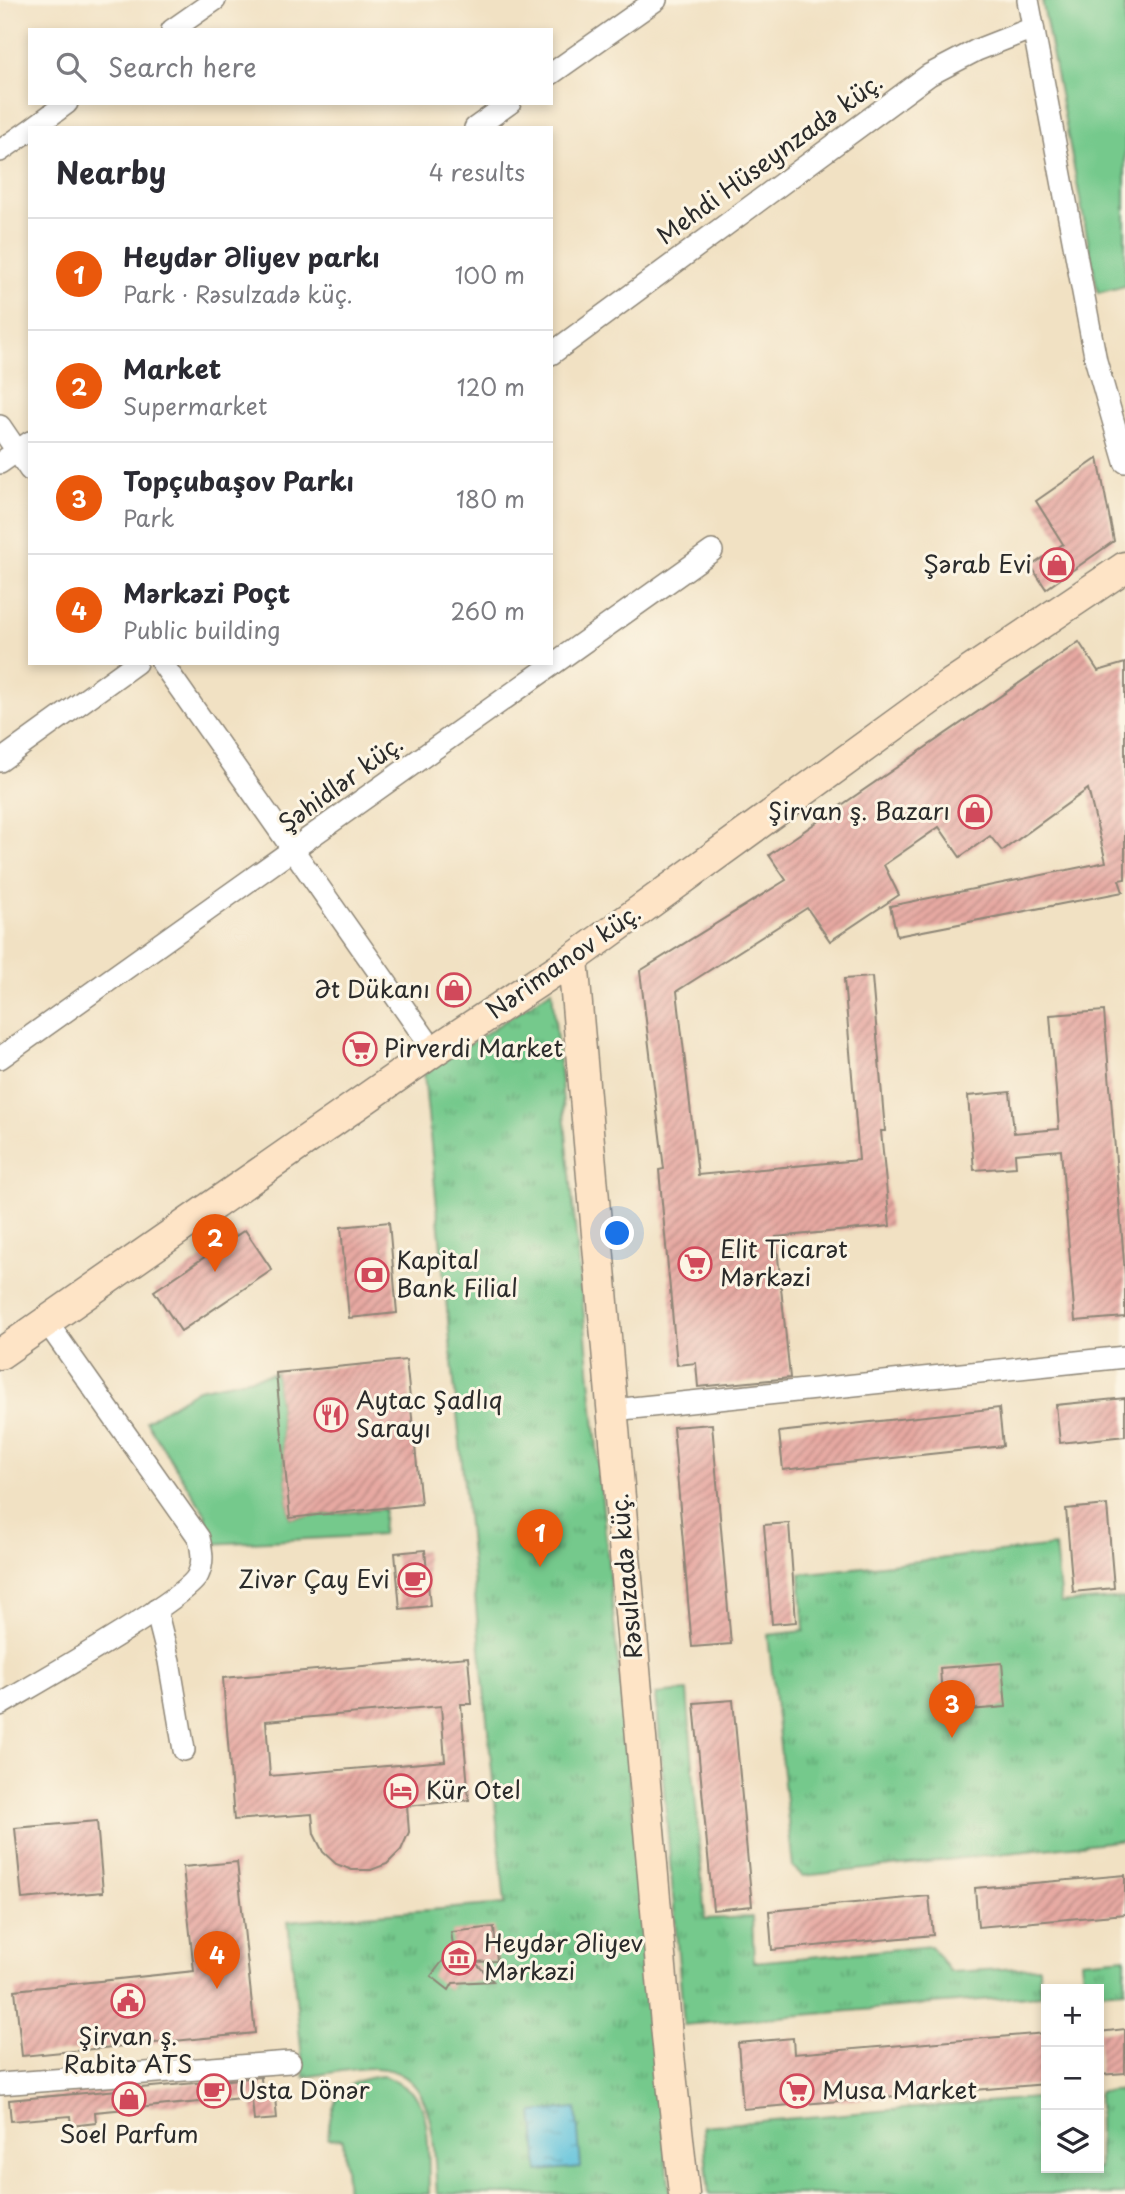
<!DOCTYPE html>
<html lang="en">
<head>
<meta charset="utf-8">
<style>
	body { margin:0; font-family:"Playpen Sans",sans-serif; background:#f7f7f7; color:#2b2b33 }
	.controls { position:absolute; right:21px; bottom:21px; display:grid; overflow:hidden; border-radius:0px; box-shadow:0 4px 10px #0003 }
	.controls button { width:63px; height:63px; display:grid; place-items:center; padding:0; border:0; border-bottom:2px solid #e1e1e2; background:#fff; color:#2b2b33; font:35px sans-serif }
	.you { position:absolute; left:618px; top:1234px; width:24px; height:24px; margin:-18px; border:5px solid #fff; border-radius:50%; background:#1a73e8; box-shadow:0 0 0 10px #1a73e833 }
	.badge { display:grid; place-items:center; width:46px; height:46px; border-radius:50%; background:#ea580c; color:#fff; font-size:23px; font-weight:700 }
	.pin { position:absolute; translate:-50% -58px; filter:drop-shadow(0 2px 4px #0008) }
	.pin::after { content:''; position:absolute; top:37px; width:24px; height:21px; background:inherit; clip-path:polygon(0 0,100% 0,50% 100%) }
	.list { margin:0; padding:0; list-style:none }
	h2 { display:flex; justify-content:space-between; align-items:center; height:91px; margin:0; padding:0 28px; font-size:30px }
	h2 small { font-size:23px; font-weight:400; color:#7c7c81 }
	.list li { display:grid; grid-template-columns:46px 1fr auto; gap:21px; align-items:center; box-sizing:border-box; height:112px; padding:0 28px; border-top:2px solid #e1e1e2 }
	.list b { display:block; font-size:26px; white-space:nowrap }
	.list p { margin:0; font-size:23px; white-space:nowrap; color:#7c7c81 }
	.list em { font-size:23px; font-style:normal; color:#7c7c81 }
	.icon { flex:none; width:38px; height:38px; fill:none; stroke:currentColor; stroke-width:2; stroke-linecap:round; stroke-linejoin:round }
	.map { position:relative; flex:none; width:1125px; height:2194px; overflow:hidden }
	.search { position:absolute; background:#fff; box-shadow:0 4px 10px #0003; left:28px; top:28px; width:525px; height:77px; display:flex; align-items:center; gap:18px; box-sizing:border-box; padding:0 24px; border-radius:0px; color:#7c7c81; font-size:26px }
	.panel { position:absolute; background:#fff; box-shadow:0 4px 10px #0003; left:28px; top:126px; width:525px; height:539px; border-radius:0px }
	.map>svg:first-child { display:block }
	.grass { fill:#75c98c; stroke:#507a5c; stroke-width:2 }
	.park { fill:url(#park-tufts); stroke:#507a5c; stroke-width:2 }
	.water { fill:url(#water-ripples); stroke:#447684; stroke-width:2 }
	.building { fill:url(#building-hatch); fill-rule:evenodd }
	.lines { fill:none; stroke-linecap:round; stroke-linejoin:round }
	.street-casing { stroke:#8e8677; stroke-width:24 }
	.secondary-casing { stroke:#8e8677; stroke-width:33 }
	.street { stroke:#fff; stroke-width:21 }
	.secondary { stroke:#fee4c6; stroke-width:30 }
	.labels { text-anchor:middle; stroke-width:6; stroke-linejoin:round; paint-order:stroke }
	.street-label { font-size:24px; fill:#2b2b2b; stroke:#fcf5e5 }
	.poi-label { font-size:24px; fill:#2b2b2b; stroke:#fcf5e5; text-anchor:start }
</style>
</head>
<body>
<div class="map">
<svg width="1125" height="2194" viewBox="0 0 1125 2194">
	<defs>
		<pattern id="park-tufts" width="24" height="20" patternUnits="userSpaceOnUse" patternTransform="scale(1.75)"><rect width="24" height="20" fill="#75c98c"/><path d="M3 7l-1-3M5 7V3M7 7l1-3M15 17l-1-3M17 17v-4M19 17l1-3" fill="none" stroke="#60a373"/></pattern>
		<pattern id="water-ripples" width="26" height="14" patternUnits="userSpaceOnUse" patternTransform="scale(1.75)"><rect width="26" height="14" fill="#5ec2dc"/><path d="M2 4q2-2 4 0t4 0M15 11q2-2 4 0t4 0" fill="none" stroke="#4e9eb3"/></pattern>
		<pattern id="building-hatch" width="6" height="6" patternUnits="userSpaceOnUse" patternTransform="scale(1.75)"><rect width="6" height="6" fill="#e7a9a2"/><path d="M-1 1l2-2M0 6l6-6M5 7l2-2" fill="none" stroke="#bb8a84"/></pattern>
	</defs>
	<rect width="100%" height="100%" fill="#fcf5e5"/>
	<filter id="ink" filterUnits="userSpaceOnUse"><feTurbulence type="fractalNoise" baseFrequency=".0143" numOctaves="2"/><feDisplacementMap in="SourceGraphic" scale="14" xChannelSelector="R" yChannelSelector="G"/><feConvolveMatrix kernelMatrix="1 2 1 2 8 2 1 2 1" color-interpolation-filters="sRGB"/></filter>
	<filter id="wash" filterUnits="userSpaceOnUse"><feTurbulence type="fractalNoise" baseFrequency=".00686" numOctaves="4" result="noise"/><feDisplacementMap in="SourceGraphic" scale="28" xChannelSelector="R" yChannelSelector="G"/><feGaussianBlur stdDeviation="1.57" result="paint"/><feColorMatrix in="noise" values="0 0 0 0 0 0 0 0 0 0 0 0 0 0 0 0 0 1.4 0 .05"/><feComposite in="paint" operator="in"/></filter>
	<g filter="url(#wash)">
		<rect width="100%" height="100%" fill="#f1e1c3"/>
		<g class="grass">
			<path d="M1042,0h83v286l-27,7z"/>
			<path d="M276,1373l14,145 94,-9 -2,26 -173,9 -3,-29 -60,-94 52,-32z"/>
			<path d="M384,2076c13,6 27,12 35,25 12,20 9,70 10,93h-82l-4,-56 -15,1c2,-41 14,-60 56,-63z"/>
		</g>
		<g class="park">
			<path d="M552,990l118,1204h-233c-4,-45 2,-125 -62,-126 -24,0 -48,6 -71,9l-16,-156 217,-17 -81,-830z"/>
			<path d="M1055,1546l6,57 64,-5v242l-322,36 -10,-9 -25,-232 36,-4 -4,-57z"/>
			<path d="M687,1691l18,228 47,-2 2,45 177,-16 19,26 89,-5 1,28 -356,30 -28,-331z"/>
			<path d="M1125,1957v33l-26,2v-3h-15l-3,-28z"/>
			<path d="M1125,2090v104h-416l-6,-68 343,-29v71h53v-76z"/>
		</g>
		<path class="water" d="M576,2108l5,59 -43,4 -5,-59z"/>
		<g id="blocks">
			<g class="building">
				<path d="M1098,458l16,83 -68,48 -15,-23 32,-22 -27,-43z"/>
				<path d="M1079,642l19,29 27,-8v216l-6,1 4,12 -226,44 -7,-30 216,-44 -18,-73 -86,62 -12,-15 -30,21 -21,-30 -55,38 15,30 -69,46 -23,-33 -130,83 21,184 161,-15 -15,-181 28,-2 13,154h-4l9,95 -114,11 14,141 -92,9 -2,-24 -19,2 -18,-195 5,-1 -24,-198 146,-91 -17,-25z"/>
				<path d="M1104,1011l21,263v43l-50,4 -14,-171 -46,4 1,13 -42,3 -6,-74 42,-4 4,41 45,-4 -9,-114z"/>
				<path d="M389,1222l8,91 -48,5 -8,-91z"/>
				<path d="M245,1230l27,40 -91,61 -27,-40z"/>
				<path d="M406,1360l15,144 -131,14 -14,-145z"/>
				<path d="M1125,1398v38l-65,7 -4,-38z"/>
				<path d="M999,1408l4,38 -220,24 -4,-38z"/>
				<path d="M712,1424l19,220 -39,3 -19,-220z"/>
				<path d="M1107,1505l7,83 -41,4 -7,-83z"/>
				<path d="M789,1523l7,99 -24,2 -8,-99z"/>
				<path d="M425,1550l5,56 -30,3 -5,-56z"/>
				<path d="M468,1657l4,47h-11l8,96 -62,6 2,26 -8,18 -14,14 -16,6h-19l-16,-6 -13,-12 -9,-18 -2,-20 -78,6 -11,-142zM441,1706l4,55 -175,15 -4,-55z"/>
				<path d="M1002,1663l4,44 -63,5 -3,-44z"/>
				<path d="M733,1700l19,206 -39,4 -19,-207z"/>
				<path d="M97,1821l6,71 -81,7 -7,-71z"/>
				<path d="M237,1862l18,171 -233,23 -7,-66 179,-19 -11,-104z"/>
				<path d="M1125,1875v39l-147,13 -3,-39z"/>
				<path d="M929,1896l4,39 -161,15 -3,-39z"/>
				<path d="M494,1927l3,34 -22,1 18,19 -40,2 -4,7 -18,-14 21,-27 2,2 -3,-19z"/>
				<path d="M1125,2029v44l-26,2v-43z"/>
				<path d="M1046,2033v51l-303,25 -5,-66 55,-5 1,16z"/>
				<path d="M261,2077l1,19 -167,16 1,11 -25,3 -1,-10 -59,5 -2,-21z"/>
				<path d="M275,2097l2,22 -23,2 -2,-22z"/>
			</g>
		</g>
	</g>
	<g filter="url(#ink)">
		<use href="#blocks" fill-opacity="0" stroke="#8e8677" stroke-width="2"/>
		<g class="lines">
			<defs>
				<g id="street">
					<path d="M1028,0l68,361 29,101"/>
					<path d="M172,30l43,-30"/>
					<path d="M551,74l105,-74"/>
					<path d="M33,128l34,-25"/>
					<path d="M475,128l35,-25"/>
					<path d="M0,151l30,-21"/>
					<path d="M551,354l378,-279 48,-25 56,-22"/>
					<path d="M0,426l30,44"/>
					<path d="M0,463l30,-21"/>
					<path d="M162,663l272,388"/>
					<path d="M0,761l136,-98"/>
					<path d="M0,1058l712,-507"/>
					<path d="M613,1410l512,-53"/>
					<path d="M156,1610l13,51 15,89"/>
					<path d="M0,1705c32,-19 188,-107 198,-130 6,-13 4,-24 1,-37l-153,-217"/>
					<path d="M0,2084l290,-22"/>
				</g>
				<g id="secondary">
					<path d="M573,959l94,1077 17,158"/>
					<path d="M0,1354l434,-303 139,-92 378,-275 174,-117"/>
				</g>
			</defs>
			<use href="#street" class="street-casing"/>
			<use href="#secondary" class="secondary-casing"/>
			<use href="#street" class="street"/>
			<use href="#secondary" class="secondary"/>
		</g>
	</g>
	<defs>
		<symbol id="shop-ring" viewBox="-11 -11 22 22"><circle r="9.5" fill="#fcf5e5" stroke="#d1495b" stroke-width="1.5"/><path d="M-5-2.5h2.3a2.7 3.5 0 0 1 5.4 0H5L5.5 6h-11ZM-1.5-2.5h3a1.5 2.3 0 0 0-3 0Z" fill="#d1495b"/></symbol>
		<symbol id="supermarket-ring" viewBox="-11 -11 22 22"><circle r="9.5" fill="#fcf5e5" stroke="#d1495b" stroke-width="1.5"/><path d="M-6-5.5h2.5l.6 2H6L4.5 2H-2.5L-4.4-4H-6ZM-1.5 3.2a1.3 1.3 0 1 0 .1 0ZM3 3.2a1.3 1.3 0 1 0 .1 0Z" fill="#d1495b"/></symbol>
		<symbol id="bank-ring" viewBox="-11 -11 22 22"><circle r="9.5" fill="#fcf5e5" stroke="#d1495b" stroke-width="1.5"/><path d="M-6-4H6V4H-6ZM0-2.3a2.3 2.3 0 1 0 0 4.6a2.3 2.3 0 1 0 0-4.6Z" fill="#d1495b"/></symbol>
		<symbol id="restaurant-ring" viewBox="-11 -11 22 22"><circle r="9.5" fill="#fcf5e5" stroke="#d1495b" stroke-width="1.5"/><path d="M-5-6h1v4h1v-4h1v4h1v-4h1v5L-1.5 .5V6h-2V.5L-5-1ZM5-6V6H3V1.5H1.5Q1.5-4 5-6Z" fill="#d1495b"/></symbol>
		<symbol id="cafe-ring" viewBox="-11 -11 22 22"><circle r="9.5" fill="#fcf5e5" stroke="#d1495b" stroke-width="1.5"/><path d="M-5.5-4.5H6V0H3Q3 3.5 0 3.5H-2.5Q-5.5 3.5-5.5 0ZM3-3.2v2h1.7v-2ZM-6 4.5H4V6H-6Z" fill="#d1495b"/></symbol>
		<symbol id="hotel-ring" viewBox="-11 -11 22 22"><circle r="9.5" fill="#fcf5e5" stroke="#d1495b" stroke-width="1.5"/><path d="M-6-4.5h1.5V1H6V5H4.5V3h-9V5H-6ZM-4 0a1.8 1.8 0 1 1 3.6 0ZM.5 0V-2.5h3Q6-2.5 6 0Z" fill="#d1495b"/></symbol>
		<symbol id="museum-ring" viewBox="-11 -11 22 22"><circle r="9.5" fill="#fcf5e5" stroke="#d1495b" stroke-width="1.5"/><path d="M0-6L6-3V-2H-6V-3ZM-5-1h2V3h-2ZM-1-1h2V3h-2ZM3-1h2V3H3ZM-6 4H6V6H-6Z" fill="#d1495b"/></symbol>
		<symbol id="civic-ring" viewBox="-11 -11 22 22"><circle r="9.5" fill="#fcf5e5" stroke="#d1495b" stroke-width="1.5"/><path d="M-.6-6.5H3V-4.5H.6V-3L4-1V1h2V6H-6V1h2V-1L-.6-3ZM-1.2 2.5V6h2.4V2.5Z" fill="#d1495b"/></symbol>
	</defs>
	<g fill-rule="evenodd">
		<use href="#shop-ring" x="1038" y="546" width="38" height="38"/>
		<use href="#shop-ring" x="956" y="793" width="38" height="38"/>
		<use href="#shop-ring" x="435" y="971" width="38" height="38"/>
		<use href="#supermarket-ring" x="341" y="1030" width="38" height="38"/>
		<use href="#supermarket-ring" x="676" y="1245" width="38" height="38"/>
		<use href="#bank-ring" x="353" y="1256" width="38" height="38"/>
		<use href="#restaurant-ring" x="312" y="1396" width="38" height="38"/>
		<use href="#cafe-ring" x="396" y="1561" width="38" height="38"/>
		<use href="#hotel-ring" x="382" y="1772" width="38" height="38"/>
		<use href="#museum-ring" x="440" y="1939" width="38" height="38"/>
		<use href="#civic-ring" x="109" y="1982" width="38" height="38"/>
		<use href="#cafe-ring" x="195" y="2072" width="38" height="38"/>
		<use href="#supermarket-ring" x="778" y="2072" width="38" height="38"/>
		<use href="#shop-ring" x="110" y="2080" width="38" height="38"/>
	</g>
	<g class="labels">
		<g class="street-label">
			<text transform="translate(770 159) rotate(-36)" y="8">Mehdi Hüseynzadə küç.</text>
			<text transform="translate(341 784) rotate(-36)" y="8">Şəhidlər küç.</text>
			<text transform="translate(564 962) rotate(-35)" y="8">Nərimanov küç.</text>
			<text transform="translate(627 1576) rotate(-95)" y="8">Rəsulzadə küç.</text>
		</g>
		<g class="poi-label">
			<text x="1032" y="573" text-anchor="end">Şərab Evi</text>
			<text x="950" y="820" text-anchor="end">Şirvan ş. Bazarı</text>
			<text x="430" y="998" text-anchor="end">Ət Dükanı</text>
			<text x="384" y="1057">Pirverdi Market</text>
			<text x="720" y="1258">Elit Ticarət<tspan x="720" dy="28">Mərkəzi</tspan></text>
			<text x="396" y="1269">Kapital<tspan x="396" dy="28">Bank Filial</tspan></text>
			<text x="356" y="1409">Aytac Şadlıq<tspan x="356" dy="28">Sarayı</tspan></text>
			<text x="390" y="1588" text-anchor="end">Zivər Çay Evi</text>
			<text x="426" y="1799">Kür Otel</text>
			<text x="484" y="1952">Heydər Əliyev<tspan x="484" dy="28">Mərkəzi</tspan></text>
			<text x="128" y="2045" text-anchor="middle">Şirvan ş.<tspan x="128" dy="28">Rabitə ATS</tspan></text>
			<text x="238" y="2099">Usta Dönər</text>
			<text x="822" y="2099">Musa Market</text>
			<text x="129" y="2143" text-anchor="middle">Soel Parfum</text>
		</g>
	</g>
</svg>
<div class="controls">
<button>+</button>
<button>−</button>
<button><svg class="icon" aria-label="layers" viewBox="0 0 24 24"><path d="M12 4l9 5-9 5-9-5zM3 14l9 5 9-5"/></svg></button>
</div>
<div class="you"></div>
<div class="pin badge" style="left:540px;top:1567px">1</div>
<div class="pin badge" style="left:215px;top:1272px">2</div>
<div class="pin badge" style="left:952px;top:1738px">3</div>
<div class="pin badge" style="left:217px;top:1989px">4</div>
<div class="search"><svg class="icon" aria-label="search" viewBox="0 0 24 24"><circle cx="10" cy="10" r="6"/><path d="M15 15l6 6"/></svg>Search here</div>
<section class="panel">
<h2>Nearby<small>4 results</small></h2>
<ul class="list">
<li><span class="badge">1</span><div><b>Heydər Əliyev parkı</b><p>Park · Rəsulzadə küç.</p></div><em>100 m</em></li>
<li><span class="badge">2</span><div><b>Market</b><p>Supermarket</p></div><em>120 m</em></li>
<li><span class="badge">3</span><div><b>Topçubaşov Parkı</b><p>Park</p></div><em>180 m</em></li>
<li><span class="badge">4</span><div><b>Mərkəzi Poçt</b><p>Public building</p></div><em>260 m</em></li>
</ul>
</section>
</div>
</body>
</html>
